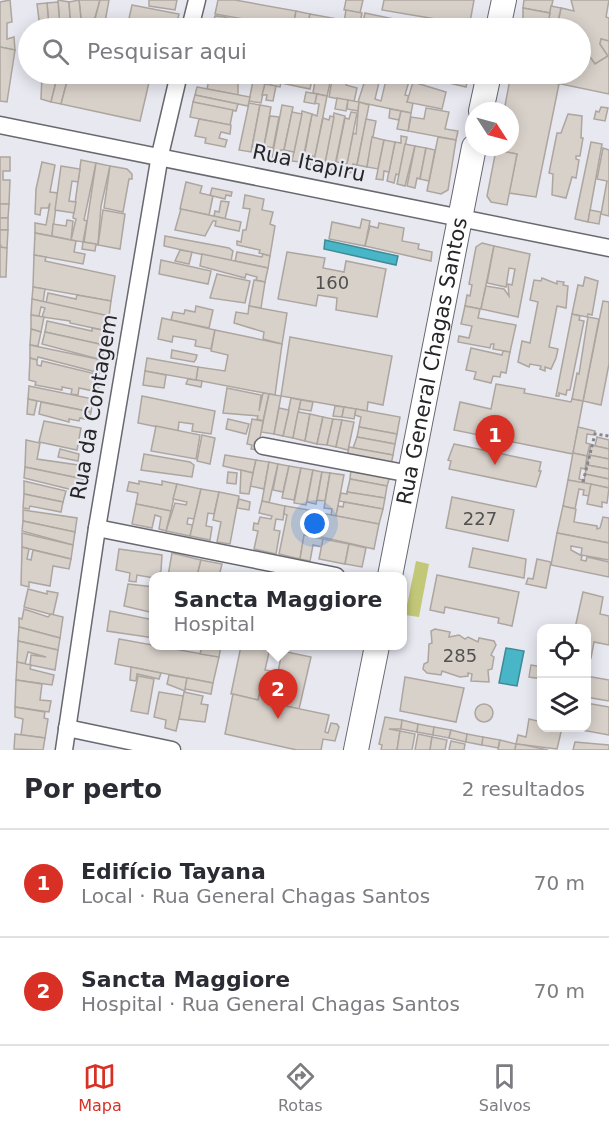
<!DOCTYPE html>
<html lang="pt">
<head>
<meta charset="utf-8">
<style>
	body { margin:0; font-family:"DejaVu Sans",sans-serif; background:#f2f2f3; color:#2b2b33 }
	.controls { position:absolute; right:18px; bottom:18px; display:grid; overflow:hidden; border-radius:12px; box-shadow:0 3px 15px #0003 }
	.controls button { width:54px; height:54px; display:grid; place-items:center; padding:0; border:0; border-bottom:2px solid #e1e1e2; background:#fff; color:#2b2b33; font:30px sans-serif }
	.compass { position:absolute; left:465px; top:102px; width:54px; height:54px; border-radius:50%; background:#fff; box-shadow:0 3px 15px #0003; rotate:126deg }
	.you { position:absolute; left:315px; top:524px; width:21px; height:21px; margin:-15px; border:4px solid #fff; border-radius:50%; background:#1a73e8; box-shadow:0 0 0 9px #1a73e833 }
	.badge { display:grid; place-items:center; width:39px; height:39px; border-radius:50%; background:#d93025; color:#fff; font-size:20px; font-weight:700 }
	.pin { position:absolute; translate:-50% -50px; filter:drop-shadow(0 2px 3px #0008) }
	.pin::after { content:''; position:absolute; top:32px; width:21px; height:18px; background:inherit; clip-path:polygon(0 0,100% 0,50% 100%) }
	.popup { position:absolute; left:149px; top:572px; width:258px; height:78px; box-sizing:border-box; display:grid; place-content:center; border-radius:12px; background:#fff; filter:drop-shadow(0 2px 4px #0005); font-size:20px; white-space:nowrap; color:#7c7c81 }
	.popup b { font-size:22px; color:#2b2b33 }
	.popup::after { content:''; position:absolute; left:50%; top:100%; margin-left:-12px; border:12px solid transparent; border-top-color:#fff }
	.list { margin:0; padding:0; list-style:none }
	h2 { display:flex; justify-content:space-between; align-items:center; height:78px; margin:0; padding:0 24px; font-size:26px }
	h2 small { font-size:20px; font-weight:400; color:#7c7c81 }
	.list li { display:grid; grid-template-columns:39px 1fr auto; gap:18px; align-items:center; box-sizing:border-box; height:108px; padding:0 24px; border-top:2px solid #e1e1e2 }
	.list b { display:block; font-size:22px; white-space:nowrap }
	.list p { margin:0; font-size:20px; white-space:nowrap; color:#7c7c81 }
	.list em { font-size:20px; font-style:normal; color:#7c7c81 }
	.icon { flex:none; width:33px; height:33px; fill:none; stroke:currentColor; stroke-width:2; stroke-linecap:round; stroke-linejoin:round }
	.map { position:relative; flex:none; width:609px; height:750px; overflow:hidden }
	.search { position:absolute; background:#fff; box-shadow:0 3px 15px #0003; left:18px; right:18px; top:18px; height:66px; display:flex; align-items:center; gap:15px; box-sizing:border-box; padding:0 21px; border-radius:33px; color:#7c7c81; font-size:22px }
	.sheet { height:294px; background:#fff }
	nav { display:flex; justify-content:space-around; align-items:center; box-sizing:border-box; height:84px; border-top:2px solid #e1e1e2; background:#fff; font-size:16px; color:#7c7c81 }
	nav a { display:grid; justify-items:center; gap:3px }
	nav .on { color:#d93025 }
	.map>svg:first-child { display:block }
	.green { fill:#c3c878 }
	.water { fill:#48b6c6; stroke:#3e8b97; stroke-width:1.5 }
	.building { fill:#d8d1ca; stroke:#ada59f; stroke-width:1.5 }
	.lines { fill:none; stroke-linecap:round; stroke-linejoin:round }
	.street-casing { stroke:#686870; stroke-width:19 }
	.secondary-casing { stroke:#686870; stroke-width:26 }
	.path { stroke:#86868c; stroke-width:3; stroke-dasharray:3 3; stroke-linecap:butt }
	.street { stroke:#fff; stroke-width:16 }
	.secondary { stroke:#fff; stroke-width:24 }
	.labels { text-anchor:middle; stroke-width:4.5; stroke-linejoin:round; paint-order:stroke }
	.number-label { font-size:18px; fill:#525151 }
	.street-label { font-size:21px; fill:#262629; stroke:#e8e8f1 }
</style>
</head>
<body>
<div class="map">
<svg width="609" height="750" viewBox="0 0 609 750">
	<rect width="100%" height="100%" fill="#e8e8f1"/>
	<path class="green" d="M416,561l13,3 -10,53 -14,-2z"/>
	<g class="water">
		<path d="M325,240l73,16 -2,9 -72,-16z"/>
		<path d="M506,648l18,3 -7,35 -18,-3z"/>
	</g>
	<g class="building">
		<path d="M10,0l2,22 -5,1v16l7,-2 1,13 -15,-3v-45z"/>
		<path d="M58,0l11,2 2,26h-11z"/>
		<path d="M79,0h21l-8,28h-10z"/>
		<path d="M79,0l3,28h-11l-2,-26z"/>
		<path d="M100,0h9l-4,22 -10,-3z"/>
		<path d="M149,0h28l-2,10 -26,-4z"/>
		<path d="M218,0h17l61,11 -3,17 -78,-14z"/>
		<path d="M346,0h17l-3,13 -16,-3z"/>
		<path d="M384,0h90l-5,28h-16v-6l-71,-12z"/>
		<path d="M524,0h29l-3,13 -27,-5z"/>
		<path d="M571,0h38l-3,17 3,1v23l-8,-2 -1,5 8,12 -13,8 -5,-7 -10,1v-30l-23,-2 4,-18 13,3z"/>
		<path d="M58,2l2,26h-11l-2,-25z"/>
		<path d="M47,3l2,25h-9l-3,-24z"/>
		<path d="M132,5l47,9 -2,8 -13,-2 -2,8 -34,-5z"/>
		<path d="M551,6l10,2 -4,18 8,2h-18z"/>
		<path d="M523,8l27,5 -3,15h-24z"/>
		<path d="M346,10l16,3 -3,15h-16z"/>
		<path d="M296,11l14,3 -3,14h-84l2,-11 -10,-1 78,12z"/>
		<path d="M365,13l29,6 -2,9h-26l-4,-2z"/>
		<path d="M310,14l33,6 -2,8h-34z"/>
		<path d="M215,16l10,1 -2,11h-12z"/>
		<path d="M394,19l24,5 -1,3 -25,1z"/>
		<path d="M101,21l4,1 35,6h-41z"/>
		<path d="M601,39l8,2v53l-72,-15 1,-5h42v-16l10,-1 5,7 13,-8 -8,-12z"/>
		<path d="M0,47l15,3 -8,52 -7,-1z"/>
		<path d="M42,74h16l-7,28 -10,-3z"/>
		<path d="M58,74h11l-8,30 -10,-2z"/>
		<path d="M69,74h82l-11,47 -79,-17z"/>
		<path d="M210,74l28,4v17l-31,-6z"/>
		<path d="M313,74l-3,15 -29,-6 -1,4 -61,-12 107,-1 -3,7 7,2 -3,13 -14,-3 3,-18z"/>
		<path d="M333,74h26l-1,3 -9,-2 -3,10 11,3 -3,14 -25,-5z"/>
		<path d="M367,74h14l-6,25 6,2 6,-25 22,5 -4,14 4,1 -2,6 6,1 -2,10 -53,-11z"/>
		<path d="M424,74h45l-3,13 -38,-9 1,-3z"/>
		<path d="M511,74l48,10 -23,113 -27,-4 8,-39 -21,-4 1,-3h13v-36h-6z"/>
		<path d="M253,81l12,3 -4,19 -12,-2z"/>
		<path d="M413,82l33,10 -4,17 -35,-7z"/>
		<path d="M265,84l11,2 -3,15 -7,-1 1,-5h-5z"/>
		<path d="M197,87l53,10 -2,9 -53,-11z"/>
		<path d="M306,92l11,2 -2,10 -11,-2z"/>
		<path d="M317,94l10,2 -12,61 -3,-1 -2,9 -7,-2 9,-49 5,2 2,-12 -4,-1z"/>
		<path d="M195,95l43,9 -2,7 -43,-9z"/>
		<path d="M337,98l11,2 -2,11 -11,-2z"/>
		<path d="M348,100l11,2 -1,9 -11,-2z"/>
		<path d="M193,102l40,8 -3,15 -40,-8z"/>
		<path d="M359,102l10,3 -12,60 -4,-1 -2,9 -6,-1 8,-39 3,1z"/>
		<path d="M249,103l11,2 -9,47 -12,-2z"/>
		<path d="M260,105l11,2 -7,39 -6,-1v3l-6,-1z"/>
		<path d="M282,105l11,2 -9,43h-3l-2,8 -7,-1z"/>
		<path d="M601,107l7,1 -3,13 -11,-2 2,-8 3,1z"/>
		<path d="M426,108l23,4 -4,17 13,2 -2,9 -48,-9 3,-14 13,2z"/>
		<path d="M390,109l11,2 -2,9 -10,-2z"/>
		<path d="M302,111l10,3 -8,40h-3l-1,8 -8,-1z"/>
		<path d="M401,111l10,2 -3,18 -11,-2z"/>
		<path d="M292,112l10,2 -8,38 -10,-2z"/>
		<path d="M351,112l6,1 -10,51 -11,-2 9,-44 4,1z"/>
		<path d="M334,113l11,3 -11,54 -10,-2z"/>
		<path d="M568,114l14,2 -1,22h2l-3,18h-4v3l3,1 -3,18 -4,-1 -6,21 -14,-3 1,-21 -4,-1 8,-40h4z"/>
		<path d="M270,116l9,1 -6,31 -9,-2z"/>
		<path d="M330,116l4,1 -10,51 -11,-3 10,-47 6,2z"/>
		<path d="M199,119l32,6 -1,9 -9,-2 -2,6 8,2 -2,7 -20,-4 1,-5 -11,-2z"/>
		<path d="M366,119l10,2 -9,46 -10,-2z"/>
		<path d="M401,136l6,1 -8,38 -3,-1 -2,9 -7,-2 8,-39 6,1z"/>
		<path d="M372,137l12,3 -6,29 -11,-2z"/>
		<path d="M438,137l18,3 -8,50 -7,4 -14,-3z"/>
		<path d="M384,140l11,2 -6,30 -5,-1 -1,9 -7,-1z"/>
		<path d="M591,142l11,2 -14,78 -13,-3z"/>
		<path d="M405,144l10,2 -10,40 -8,-2z"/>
		<path d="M415,146l11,2 -6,31 -3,-1 -2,10 -8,-2z"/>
		<path d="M426,148l9,2 -6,31 -9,-2z"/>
		<path d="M603,148l6,2v66l-8,-2 6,-33 -10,-2z"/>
		<path d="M496,150l21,4 -10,51 -16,-3 -4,-6z"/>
		<path d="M0,157h10v14h-7v9h7l-1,24h-9z"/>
		<path d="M81,160l15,3 -12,57 3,1 -4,21 -12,-2 5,-21 -3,-1z"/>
		<path d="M42,162l13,3 -5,27 8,1 -6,43 -17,-3v-10l11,2 4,-22 -2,5h-7l-1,7 -5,-1 1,-25z"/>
		<path d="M96,163l14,3 -9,40 -3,39 -14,-3z"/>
		<path d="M61,166l19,3 -2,13 -6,-1 -3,20 7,1 -2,11 -19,-3z"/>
		<path d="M110,166l17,3 5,5v5h-3l-6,33 -19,-4z"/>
		<path d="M186,182l16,4 -2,7 13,3 -4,19 -29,-6z"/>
		<path d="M212,188l20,4 -1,4 -5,-1 -1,4 -12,-3 -3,-1z"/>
		<path d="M245,195l19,4 -2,11 11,2 -3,12 5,2 -5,30 -11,-3 1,-3 -23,-5v-4l4,1 2,-12h3l4,-21 -7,-1z"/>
		<path d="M221,201l8,1 -4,17 -11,-3 1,-5 4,1z"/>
		<path d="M0,204h9l-1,14h-8z"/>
		<path d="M181,209l60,13 -2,9 -24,-5 1,-5h-3l-8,15 -30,-6z"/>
		<path d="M103,210l22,4 -5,35 -22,-4z"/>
		<path d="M590,210l11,2 -2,12 -11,-2z"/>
		<rect x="0" y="218" width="8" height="12"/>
		<path d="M362,219l8,2 -5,25 -36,-7 3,-17 28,6z"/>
		<path d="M67,220l6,1 -2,19 -19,-4 1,-12 13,2z"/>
		<path d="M379,223l25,5 -2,13 17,3 -1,5 14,3 -1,9 -66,-15 5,-20 8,2z"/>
		<path d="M0,230h8l-1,18h-5l-2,-4z"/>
		<path d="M35,233l41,8 -2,11 11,2 -2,10 -49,-9z"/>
		<path d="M165,236l64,12 4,3 -2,10 -67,-15z"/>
		<path d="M83,242l13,2 -1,7 -13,-2z"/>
		<path d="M482,243l12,3 -13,63 -16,-3 2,-11 3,1 2,-11 -3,-1 7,-37z"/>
		<path d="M494,246l36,8 -12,63 -37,-8 5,-23 18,3 5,7 -1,-12 4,1 3,-16 -6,-1 -3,19 -19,-4z"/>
		<path d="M0,247l7,1 -1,29h-6z"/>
		<path d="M180,250l12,2 -3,12 -14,-3z"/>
		<path d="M237,252l25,5 1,-3 7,2 -2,12 -33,-7z"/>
		<path d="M287,252l38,6 -2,10 21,4 2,-11 40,8 -9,48 -41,-7 1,-12 -19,-3 -2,11 -38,-7z"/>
		<path d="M202,254l66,14 -3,14 -9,-2 1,-3 -11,-3 -1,4 -45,-12z"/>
		<path d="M34,255l12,2 -1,4 70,15 -4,25 -78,-14z"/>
		<path d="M161,260l50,11 -3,13 -49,-10z"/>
		<path d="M217,274l33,7 -5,22 -35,-5z"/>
		<path d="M585,277l13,4 -6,34 -4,-1 -1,3 -15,-3 6,-29 5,1z"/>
		<path d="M542,278l15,6v-3l7,1 -1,3 5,1 -2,22 -9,-2 -8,41 9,2 -2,9 -5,11 -6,-2v4l-5,-2 1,-3 -11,-2 -1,3 -11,-5 4,-21 8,2 8,-41 -8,-2 4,-20 7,1z"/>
		<path d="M254,280l11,2 -4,26 -12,-2z"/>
		<path d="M33,287l12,2 -2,13 -11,-3z"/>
		<path d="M48,293l28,6 1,-4 34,6 -2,15 -63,-13z"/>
		<path d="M32,299l77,17 -2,15 -37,-8v-2l-28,-4 3,-9 -4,-1 -2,9 -8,-1z"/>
		<path d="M603,301l6,1v62l-8,41 -18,-4z"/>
		<path d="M196,306l17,4 -4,18 -38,-8 2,-8 11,2 1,-4 10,2z"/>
		<path d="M249,306l38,7 -5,31 -19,-5 1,-7 -30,-9 2,-11 12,2z"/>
		<path d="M465,306l15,3 -2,9 38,7 -6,27 -17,-3 1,-5h-3l-1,4 -32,-6 1,-6 10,2 3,-12 -11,-2z"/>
		<path d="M572,314l8,2 -1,4 5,1 -14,69h-3l-1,5 -7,-2v3h-3z"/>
		<path d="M31,315l13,2 -3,15 -10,-3z"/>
		<path d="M588,317l11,2 -16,82 -11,-2 5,-26 2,1z"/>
		<path d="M162,318l53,12 -4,19 -16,-3 1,-6 -23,-4 -1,6 -14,-3z"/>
		<path d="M47,321l45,10v-3l15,3 -3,14 -59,-13z"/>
		<path d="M31,329l10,3 -3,14 -8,-1z"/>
		<path d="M215,330l67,14 -7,51 -79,-15 2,-13 27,4 3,-16 -17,-4z"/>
		<path d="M45,332l59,13 -2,15 -60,-16z"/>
		<path d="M290,337l102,19 -9,49 -15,-3 -1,9 -86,-15z"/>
		<path d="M30,345l72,15 -2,13 -62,-16 -1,3 -7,-2z"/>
		<path d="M471,348l31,7 1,-4 7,1 -4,21 -5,-1 -1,5 -7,-1 -2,7 -17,-4 2,-7 -10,-2z"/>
		<path d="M172,350l25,5 -1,4 -2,3 -23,-4z"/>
		<path d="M30,358l7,2v5l4,1 1,-5 54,13 -2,9 5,2 -1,7 -19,-4 -1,7 -7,-1 1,-5 -10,-2v3l-27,-5 1,-3 -7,-2z"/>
		<path d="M147,358l51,9 -2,13 -51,-9z"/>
		<path d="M145,371l21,4 -2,13 -21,-3z"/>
		<path d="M188,379l14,2 -1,6 -15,-3z"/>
		<path d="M496,384l29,5 -1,4 47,9 1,-3 11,2 -10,53 -119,-24 6,-28 31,7z"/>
		<path d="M29,386l64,13 -2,13 -63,-13z"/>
		<path d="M227,388l34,7 -2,16 4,-18 6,1 -6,27 -6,-2 1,-3 -35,-3z"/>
		<path d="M269,394l12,2 -7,38 -13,-2z"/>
		<path d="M142,396l73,15 -4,23 -19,-3 1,-7 -14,-2 -1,9 -40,-8z"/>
		<path d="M291,398l10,2 -8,38 -10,-2z"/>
		<path d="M28,399l9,2 -3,14 -7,-1z"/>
		<path d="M301,400l12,2 -2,9 -12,-2z"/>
		<path d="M41,402l50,10 -2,8 -9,-2 -1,3 -10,-2v3l-30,-8z"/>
		<path d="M335,406l9,1 -2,10 -9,-1z"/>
		<path d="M344,407l12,2 -2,10 -12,-2z"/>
		<path d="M279,408l10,2 -6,26 -9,-2z"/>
		<path d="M356,409l44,8 -3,17 -38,-7 2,-10 -6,-2z"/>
		<path d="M298,412l12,2 -5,27 -12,-3z"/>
		<path d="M310,414l13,3 -6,27 -12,-3z"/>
		<path d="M323,417l10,2 -6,26 -10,-1z"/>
		<path d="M228,419l21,5 -3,10 -20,-5z"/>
		<path d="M252,419l11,2 -5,29 -7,-1 1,-4 -5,-1z"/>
		<path d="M333,419l9,1 -6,27 -9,-2z"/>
		<path d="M342,420l12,2 -6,28 -12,-3z"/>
		<path d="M44,421l37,7 -4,22 -38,-8z"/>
		<path d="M156,426l44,9 -4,24 -45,-8z"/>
		<path d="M359,427l38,7 -2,10 -38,-7z"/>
		<path d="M578,427l17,4 -1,4 -7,-1 -1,9 4,1 -3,12 -14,-3z"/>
		<path d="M202,435l13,3 -5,26 -13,-3z"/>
		<path d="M357,437l38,7 -2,11 -40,-7z"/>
		<path d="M597,437l12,3v9l-14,-3z"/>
		<path d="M26,440l14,3 -3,16 48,7 -2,13 -58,-12z"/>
		<path d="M454,444l87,18 -2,9h2l-5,16 -87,-18 2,-8 -3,-1z"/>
		<path d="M591,445l18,4v10l-20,-4z"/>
		<path d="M349,447l44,8 -2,10 -44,-7z"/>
		<path d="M60,449l19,5 -1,7 -20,-4z"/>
		<path d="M573,453l14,3 -2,13 -4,-1 -2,11 4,1 -1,3 -14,-3z"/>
		<path d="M144,454l46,8 4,3 -2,12 -51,-7z"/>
		<path d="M225,455l31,5 -3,13 -30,-7z"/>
		<path d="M589,455l20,4v10l-22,-4z"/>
		<path d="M256,460l13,2 -5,27 -14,-3z"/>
		<path d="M269,462l9,2 -9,39 -7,-2z"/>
		<path d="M278,464l11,2 -6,26 -10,-2z"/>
		<path d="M587,465l22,4v10l-24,-5z"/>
		<path d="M289,466l12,2 -7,32 -12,-2z"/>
		<path d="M25,467l58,12 -2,13 -57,-14z"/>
		<path d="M301,468l12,2 -7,35 -12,-2z"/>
		<path d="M351,469l39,7 -3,10 -37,-7z"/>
		<path d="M241,470l12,3 -4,21 -9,-1z"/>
		<path d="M313,470l9,2 -6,32 -9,-2z"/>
		<path d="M228,472l9,1 -1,11 -9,-1z"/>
		<path d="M322,472l8,1 -5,28 -8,-1z"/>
		<path d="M330,473l14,2 -8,41 -5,-1 1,-6 -8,-1z"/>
		<path d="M585,474l24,5v9l-25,-5z"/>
		<path d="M350,479l37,7 -2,12 -38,-6z"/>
		<path d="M568,480l23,4 -2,12 -6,-1 1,-5 -5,-1 -4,20 -12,-3z"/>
		<path d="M24,481l42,10 -3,11 -39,-8z"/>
		<path d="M139,481l23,4v-4l15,3 -6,27 -35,-7 2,-11 -11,-2 2,-9 10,2z"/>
		<path d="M177,484l24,5 -7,30 -6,-1 -1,6 6,1 -3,11 -24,-5 9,-28 11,2 1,-3 -14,-3z"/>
		<path d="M591,484l18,4 -2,15 -5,-1v5l-15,-3z"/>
		<path d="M201,489l18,3 -5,22 -6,-1 -2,13 6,1 -2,13 -20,-4z"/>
		<path d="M219,492l20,4 -9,48 -13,-2 4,-20 -8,-2z"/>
		<path d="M347,492l38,6 -2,11 -44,-8 2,-8 6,1z"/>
		<path d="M24,494l39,8 -2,10 -31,-6 -1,3 -6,-1z"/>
		<path d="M452,497l62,13 -6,31 -62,-13z"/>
		<path d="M239,499l11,3 -1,8 -12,-2z"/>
		<path d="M262,501l23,5 -2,14 -7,-1 -2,11 6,1 -4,23 -22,-5 4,-18 -5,-1 1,-7 4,1 2,-7 11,2 1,-3 -13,-3z"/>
		<path d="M344,502l39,7 -4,15 -43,-8 2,-10 5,1z"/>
		<path d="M136,504l35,7 -5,20 -7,-2 2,-12 -6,-2 -3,13 -20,-4z"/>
		<path d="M285,506l24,4 -9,49 -21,-5 8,-39 -3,-1z"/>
		<path d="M563,506l13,3 -2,13 23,4v3l3,-1 3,-11 6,1v25l-52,-10z"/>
		<path d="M23,510l54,8 -2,14 -52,-11z"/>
		<path d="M321,513l58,11 -5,25 -57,-13z"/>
		<path d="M23,521l52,11 -2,13 -51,-14z"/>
		<path d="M22,533l51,12 -2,14 -49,-12z"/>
		<path d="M557,533l52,10v17l-28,-5 1,-7 -11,-2v4l11,6 -1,4 5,1 1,-4 22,5v15l-58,-12z"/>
		<path d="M304,535l19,4 -1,8 -9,-2 -3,16 -10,-2z"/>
		<path d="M323,539l26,5 -4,20 -26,-5z"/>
		<path d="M349,544l17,4 -4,19 -17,-3z"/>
		<path d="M22,547l7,2 -2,10 4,1 2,-10 38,9 -2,10 -16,-3 -3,20 -21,-4v5l-8,-2z"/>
		<path d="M473,548l53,11 -2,19 -55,-11z"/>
		<path d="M119,549l43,6 -1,16 -7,7 -17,-3 -1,7 -7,-1 1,-8 -14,-3z"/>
		<path d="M172,553l29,7 -4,16h-29z"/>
		<path d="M537,559l14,3 -5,26 -20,-4 2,-6 5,1z"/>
		<path d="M201,560l21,4 -3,12h-22z"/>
		<path d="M437,575l82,17 -7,34 -14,-3 1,-5 -54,-11 -1,6 -14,-3z"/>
		<path d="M128,584l26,3v26l-30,-7z"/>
		<path d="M28,589l19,5v-3l11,2 -5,22 -29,-8z"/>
		<path d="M583,592l20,5 -3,17 9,2v29l-15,-3 -3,16 -5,-1v-29h-11z"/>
		<path d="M24,609l24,8 3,-3 12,3 -3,21 -41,-11v-9l3,1z"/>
		<path d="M110,611l44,9v18l-47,-7z"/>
		<path d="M19,627l41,11 -2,12 -40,-9z"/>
		<path d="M435,629l15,3 -1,5 10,-2 6,4 3,-2 10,5 1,-4 15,3 2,4 -5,10 3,2 -2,12 -4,1 1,12 -18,-1 1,-7 -4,-1v3l-8,1 -18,-6 -1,4 -14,-2 -4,-4 1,-5 4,-2 1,-18 3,-1 -1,-12z"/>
		<path d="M119,639l100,18 -6,26 -98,-19z"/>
		<path d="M18,641l40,9 -3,20 -25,-5 1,-10 15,2 -18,-5 -3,12 -8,-2z"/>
		<path d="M202,646h19l-2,11 -19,-3z"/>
		<path d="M241,646l29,2 -5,22 6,1 -3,12h-6l-4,17 -27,-6z"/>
		<path d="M282,651l29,6 -12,52 -23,-5v-21z"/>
		<path d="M17,662l14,3 -1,4 24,6 -2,10 -36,-5z"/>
		<path d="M531,665l11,2v12l-13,-2z"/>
		<path d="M131,667l30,6 -2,6 -22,-5 -1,7 -6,-1z"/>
		<path d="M169,675l18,3 -2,13 -18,-7z"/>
		<path d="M138,676l16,3 -6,35 -17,-3z"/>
		<path d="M586,676l23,4v21l-23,-4z"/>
		<path d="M405,677l59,11 -8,34 -56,-11z"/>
		<path d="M187,678l26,5 -2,11 -26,-5z"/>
		<path d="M16,680l26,4 -2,16 11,1 -2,11 -34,-5z"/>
		<path d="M262,683h14v21l53,11 -4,17 3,1 3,-10 6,1 2,3 -4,14 -12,-2 -2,11h-24l-72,-16 8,-40 25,6z"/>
		<path d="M159,692l25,4 -8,35 -11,-3 1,-8 -12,-3z"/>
		<path d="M184,692l19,4 -2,8 7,1 -3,17 -26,-3z"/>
		<path d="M586,703l23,4v28l-38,-7h15z"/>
		<circle cx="484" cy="713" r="9"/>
		<path d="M15,707l30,5 -1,6 4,1 -3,19 -24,-3 2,-16 -8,-2z"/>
		<path d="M385,717l17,3 -1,9h-12l11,2 -3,19h-16l1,-5 -3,-1z"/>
		<path d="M529,719l13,3v6h20l-5,21 -41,-5 2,-9 8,2z"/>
		<path d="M402,720l16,4 -1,8 -16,-3z"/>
		<path d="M418,724l16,3 -1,8 -16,-3z"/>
		<path d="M434,727l17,3 -2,8 -16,-3z"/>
		<path d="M451,730l16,4 -1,8 -17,-4z"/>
		<path d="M400,731l15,3 -3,16h-15z"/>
		<path d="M15,734l30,4 -2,12 -29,-1z"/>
		<path d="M418,734l14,3 -2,13h-15z"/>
		<path d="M467,734l16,3 -1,8 -16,-3z"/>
		<path d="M432,737l15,3 -2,10h-15z"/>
		<path d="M483,737l17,3 -2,8 -16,-3z"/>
		<path d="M500,740l16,4 -1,6h-17z"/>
		<path d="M451,741l14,3 -1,6h-15z"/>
		<path d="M575,742l34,3v5h-36z"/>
		<path d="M516,744l8,1 24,5h-33z"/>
	</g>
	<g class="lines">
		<defs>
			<g id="street">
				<path d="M190,28l7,-28"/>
				<path d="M0,125l609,123"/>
				<path d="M263,446l147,28"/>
				<path d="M97,528l239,48"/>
				<path d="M67,728l105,22"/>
				<path d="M64,750l33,-222 63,-373 19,-81"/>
			</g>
			<g id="secondary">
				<path d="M498,28l6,-28"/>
				<path d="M481,111l8,-37"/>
				<path id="s1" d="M390,576l84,-429"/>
				<path d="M356,750l21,-104"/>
			</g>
		</defs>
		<use href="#street" class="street-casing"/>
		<use href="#secondary" class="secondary-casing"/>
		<path class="path" d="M583,482l12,-48 14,2"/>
		<use href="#street" class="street"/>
		<use href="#secondary" class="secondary"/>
	</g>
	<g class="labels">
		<g class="number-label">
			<text x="332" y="289">160</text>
			<text x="480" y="525">227</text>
			<text x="460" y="662">285</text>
		</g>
		<g class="street-label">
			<text transform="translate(309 163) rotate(12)" y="7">Rua Itapiru</text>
			<text dy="7" stroke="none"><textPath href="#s1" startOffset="219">Rua General Chagas Santos</textPath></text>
			<text transform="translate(94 407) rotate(-80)" y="7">Rua da Contagem</text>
		</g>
	</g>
</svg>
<div class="controls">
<button><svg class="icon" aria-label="locate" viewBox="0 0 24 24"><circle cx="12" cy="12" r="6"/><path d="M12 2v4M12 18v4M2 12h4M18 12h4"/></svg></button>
<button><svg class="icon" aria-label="layers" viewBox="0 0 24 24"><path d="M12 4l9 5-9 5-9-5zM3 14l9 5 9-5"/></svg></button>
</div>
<svg class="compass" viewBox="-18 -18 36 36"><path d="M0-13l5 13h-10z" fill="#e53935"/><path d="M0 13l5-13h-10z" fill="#7c7c81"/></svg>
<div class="you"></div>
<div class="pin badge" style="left:495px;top:465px">1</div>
<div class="pin badge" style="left:278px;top:719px">2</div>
<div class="popup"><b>Sancta Maggiore</b>Hospital</div>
<div class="search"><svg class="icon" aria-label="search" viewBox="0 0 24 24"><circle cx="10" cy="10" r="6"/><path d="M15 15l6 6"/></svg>Pesquisar aqui</div>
</div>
<section class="sheet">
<h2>Por perto<small>2 resultados</small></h2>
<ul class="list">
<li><span class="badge">1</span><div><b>Edifício Tayana</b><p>Local · Rua General Chagas Santos</p></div><em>70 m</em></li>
<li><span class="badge">2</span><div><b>Sancta Maggiore</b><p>Hospital · Rua General Chagas Santos</p></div><em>70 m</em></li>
</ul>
</section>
<nav>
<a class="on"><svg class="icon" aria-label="map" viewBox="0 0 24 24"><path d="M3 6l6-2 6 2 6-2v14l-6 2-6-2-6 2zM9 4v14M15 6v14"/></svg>Mapa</a>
<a><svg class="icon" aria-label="directions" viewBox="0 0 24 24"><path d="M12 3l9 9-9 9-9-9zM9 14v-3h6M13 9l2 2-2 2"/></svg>Rotas</a>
<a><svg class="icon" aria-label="saved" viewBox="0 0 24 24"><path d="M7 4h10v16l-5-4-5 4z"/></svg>Salvos</a>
</nav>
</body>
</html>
